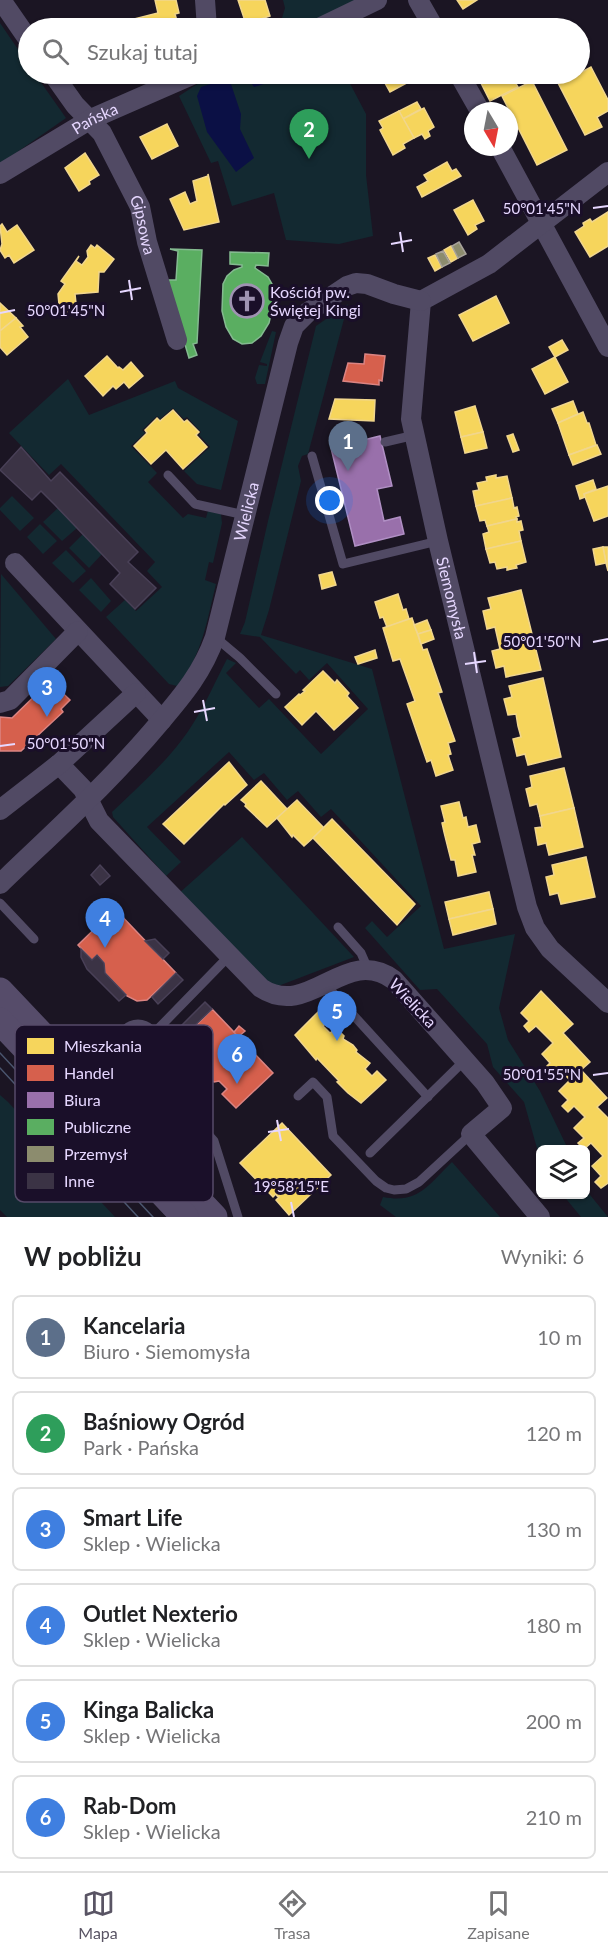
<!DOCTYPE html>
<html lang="pl">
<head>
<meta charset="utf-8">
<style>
	body { margin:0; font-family:Lato,sans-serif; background:#f6f6f6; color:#202124 }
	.controls { position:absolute; right:18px; bottom:18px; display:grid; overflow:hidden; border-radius:9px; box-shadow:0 2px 4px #0004 }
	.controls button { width:54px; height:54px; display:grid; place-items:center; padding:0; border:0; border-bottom:2px solid #e0e0e0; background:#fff; color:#202124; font:30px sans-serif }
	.compass { position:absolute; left:464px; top:102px; width:54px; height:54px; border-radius:50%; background:#fff; box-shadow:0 2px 4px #0004; rotate:170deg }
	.you { position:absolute; left:330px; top:501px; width:21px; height:21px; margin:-15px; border:4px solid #fff; border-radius:50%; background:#1a73e8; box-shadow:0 0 0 9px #1a73e833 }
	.badge { display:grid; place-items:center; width:39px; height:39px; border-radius:50%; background:#595464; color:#fff; font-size:20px; font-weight:700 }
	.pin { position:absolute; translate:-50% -50px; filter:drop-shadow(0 2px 3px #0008) }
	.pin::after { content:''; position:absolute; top:32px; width:21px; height:18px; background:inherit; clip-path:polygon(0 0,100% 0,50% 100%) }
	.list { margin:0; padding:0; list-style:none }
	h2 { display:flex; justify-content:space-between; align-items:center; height:78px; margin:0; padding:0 24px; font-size:26px }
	h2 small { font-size:20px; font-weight:400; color:#757577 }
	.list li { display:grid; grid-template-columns:39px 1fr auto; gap:18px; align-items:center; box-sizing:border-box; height:84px; margin:0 12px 12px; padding:0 12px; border:2px solid #e0e0e0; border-radius:9px }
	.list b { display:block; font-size:22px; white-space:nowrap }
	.list p { margin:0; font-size:20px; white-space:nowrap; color:#757577 }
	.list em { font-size:20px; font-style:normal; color:#757577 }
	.icon { flex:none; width:33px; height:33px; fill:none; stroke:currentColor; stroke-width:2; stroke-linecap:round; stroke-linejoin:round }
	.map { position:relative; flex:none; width:608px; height:1217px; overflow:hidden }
	.search { position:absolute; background:#fff; box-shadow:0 2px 4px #0004; left:18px; right:18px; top:18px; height:66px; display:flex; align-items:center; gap:15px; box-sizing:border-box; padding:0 21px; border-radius:33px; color:#757577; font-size:22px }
	.sheet { height:654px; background:#fff }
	nav { display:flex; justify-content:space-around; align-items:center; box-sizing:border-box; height:84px; border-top:2px solid #e0e0e0; background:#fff; font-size:16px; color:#757577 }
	nav a { display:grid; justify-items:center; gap:3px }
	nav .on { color:#595464 }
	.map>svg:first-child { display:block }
	.green { fill:#132931 }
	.water { fill:#0b1045 }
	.homes { fill:#f6d55c; stroke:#f1d68d; stroke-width:1.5 }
	.shops { fill:#d6604d; stroke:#db8482; stroke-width:1.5 }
	.offices { fill:#9970ab; stroke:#b08fc4; stroke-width:1.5 }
	.public { fill:#5aae61; stroke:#84ba90; stroke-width:1.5 }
	.industry { fill:#8c8c6e; stroke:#a7a29a; stroke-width:1.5 }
	.building { fill:#3b3345; stroke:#494057; stroke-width:1.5 }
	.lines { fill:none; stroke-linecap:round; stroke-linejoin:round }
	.lane { stroke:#514a64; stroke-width:9 }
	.street { stroke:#514a64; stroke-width:20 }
	.secondary { stroke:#564c6a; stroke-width:27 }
	.tram { stroke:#4b566f; stroke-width:1.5 }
	.ticks { fill:none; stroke:#e6d7ff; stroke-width:2 }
	.labels { text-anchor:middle; stroke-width:6; stroke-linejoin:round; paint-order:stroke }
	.street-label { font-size:16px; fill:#e6d7ff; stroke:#1a0f29 }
	.poi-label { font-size:16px; fill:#e6d7ff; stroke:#1a0f29; text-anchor:start }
	.key { fill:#1a0f29; stroke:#574b69; stroke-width:1.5 }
	.key-label { font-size:16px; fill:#e6d7ff }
	.ticks-label { font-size:15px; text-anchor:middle; fill:#e6d7ff; stroke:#1a0f29; stroke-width:6; stroke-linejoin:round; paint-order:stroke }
</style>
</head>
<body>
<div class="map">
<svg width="608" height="1217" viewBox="0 0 608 1217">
	<rect width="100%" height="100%" fill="#1b1523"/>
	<g class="green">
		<path d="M283,0h75c-25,12 -51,28 -79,28l6,-20z"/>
		<path d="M0,23l28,41v10h7l31,44 -66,46z"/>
		<path d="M222,74h123l21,40v61l7,61 -34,8 -53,-4 -12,-47 -42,13 -14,-45 -7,2 -32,-67 23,-15z"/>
		<path d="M348,304l-40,150 -6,2 -4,10 3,15 -32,129 -8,25 111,34 72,280 71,-15 -16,74 9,32 32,51 28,58 -28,1v9l-16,-57 -31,-35 -6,-23 -50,-55 -17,1 -55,-62 7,-7 15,16 34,-31 -90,-97 -10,8 -23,-26 -11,9 -23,-27 -10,7 -25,-28 -82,75 34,35 -15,14 -53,-59 -1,-5c24,-23 49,-45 69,-71 19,-24 32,-55 46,-82l9,4 -10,10 33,35 10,-9 52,55 47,-45 -41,-46 -18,17 -9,-10 -4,4 -36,-37 -20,-3 5,-12 23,-101 48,-195z"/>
		<path d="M272,331l4,1 -11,52h-8l-2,-6 4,-13 8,1v-2l-7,-2z"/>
		<path d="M68,379l21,36 86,-34 3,7 60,33 -17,69 -24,-6 -13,-13 26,-24 -11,-12 2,-3 -14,-15 -3,2 -11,-11 -13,11 -3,-3 -15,14 3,3 -14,13 26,27 -9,9 35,36 5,-4 18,4 2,-7 13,3 1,9 -9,40 -4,-1 -4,18 11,4c-9,36 -14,73 -39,102l-8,-2 -63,-67 19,-17 11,11 26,-24 -15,-16 8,-9 -94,-98 -12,11 -40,-42z"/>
		<path d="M12,496l22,22 -14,13 -20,-21v-2z"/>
		<path d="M58,508l19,20 -15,13 -19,-19z"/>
		<path d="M40,524l17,17 -14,13 -16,-17z"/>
		<path d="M83,534l19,20 -13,14 -20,-20z"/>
		<path d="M66,550l20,21 -13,12 -21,-20z"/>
		<path d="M1,574l55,65 -48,47 -8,1z"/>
		<path d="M91,578l20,23 -10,11 -22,-22z"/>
		<path d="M242,837l112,120 -81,31 -96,-93z"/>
		<path d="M0,1095l8,7 107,115h-108l-7,-7z"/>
		<path d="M452,1162l48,55h-104l-16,-12 3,-8c36,7 45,-12 69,-35z"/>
		<path d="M586,1190l22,27h-27l-18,-22 23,-1z"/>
	</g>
	<g class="water">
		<path d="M245,74h76l-19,7 -9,-6 -39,12z"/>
		<path d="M229,78l12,36 -1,15 14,29 -18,14 -29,-40 -10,-36 4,-9z"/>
	</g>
	<g class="homes">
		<path d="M155,0h21l3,13 -4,1 4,14h-53l-1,-2 10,-3 -1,-4 24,-6z"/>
		<path d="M238,0h27l5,16 -24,8z"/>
		<path d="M457,0h20l-14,9z"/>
		<path d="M591,67l17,33v11l-11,6 5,10 -17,8 -30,-58 7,-3h13l1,1z"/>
		<path d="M380,74h33l3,4 -26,14z"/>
		<path d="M500,74h5l3,6 5,-1 5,8 -28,14 -9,-18z"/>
		<path d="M532,81l35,69 -30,15 -35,-69z"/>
		<path d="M417,102l4,7 -18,10 -4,-8z"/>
		<path d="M424,108l10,19 -6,4 2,5 -5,3 -3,-5 -8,4 -11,-19z"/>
		<path d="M399,111l15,27 -11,6 2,4 -12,7 -13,-25 3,-2 -4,-7z"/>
		<path d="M167,124l11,22 -26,13 -12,-22z"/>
		<path d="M85,153l14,22 -10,6 1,3 -11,7 -14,-23z"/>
		<path d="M447,162l5,9 4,-2 5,7 -39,21 -5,-10 11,-6 -4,-6z"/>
		<path d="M208,174l11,48 -35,8 -14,-31 15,-7 5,12 7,-3 -4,-20 15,-5z"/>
		<path d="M473,200l11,21 -9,4 2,4 -9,6 -14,-25z"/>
		<path d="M608,212v34l-18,11 -15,-25 9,-6 -1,-3 7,-4 2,3z"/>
		<path d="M2,224l5,8 10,-7 17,25 -20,13 -5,-8 -4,3 -5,-8 2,-6 -2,-18z"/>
		<path d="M91,245l4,3 2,-3 17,14 -10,13h-5l-1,20 -23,2 2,19 -17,2 -2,-21 7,-10 -4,-3 18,-25 -3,5 6,4 6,-8 -1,-6z"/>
		<path d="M451,246l7,12 -7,4 -7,-12z"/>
		<path d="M435,255l7,12 -7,4 -7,-13z"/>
		<path d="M496,296l13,27 -36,18 -14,-26z"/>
		<path d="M0,303l16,15 -16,13z"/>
		<path d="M16,318l7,8 -3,1 8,10 -21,18 -7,-8v-16z"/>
		<path d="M562,340l6,10 -13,7 -6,-10z"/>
		<path d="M107,356l11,12 1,-1 4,3 8,-8 12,14 -14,12 -5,-6 -8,7 -3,-3 -10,10 -18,-20z"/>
		<path d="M555,357l13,25 -23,12 -13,-25z"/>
		<path d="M335,399l40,1 -1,21 -45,-2z"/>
		<path d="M573,401l5,13 -20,9 -6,-14z"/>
		<path d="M475,406l8,26 -22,5 -6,-25z"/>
		<path d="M173,410l11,12 3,-2 12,12 -3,3 11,12 -24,22 -17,-19 -15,14 -17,-18 13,-13 -2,-3 12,-12 3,3z"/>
		<path d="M583,412l4,11h2l7,22 -27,10 -11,-32z"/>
		<path d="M483,432l4,16 -22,5 -4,-16z"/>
		<path d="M513,434l6,16 -6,2 -6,-16z"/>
		<path d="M597,445l4,9 -28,11 -4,-10z"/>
		<path d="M496,475v3l11,-2 5,22 -36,8 -3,-15 6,-1 -2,-7 10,-2 -1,-4z"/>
		<path d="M593,480l3,9 -12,5 1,3 -5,2 -4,-13z"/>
		<path d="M608,486v30l-14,5 -10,-27z"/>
		<path d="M512,498l2,10 3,-1 2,9 -3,1 1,2 -30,7 -2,-6 -5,1 -4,-15z"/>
		<path d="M517,519v3l4,-1 2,9 -4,1 2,10 -35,8 -3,-15 6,-2 -2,-6z"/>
		<path d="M521,541l5,21 -10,3 1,3 -10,2v-3l-10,2 -2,-7 -5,1 -4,-14z"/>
		<path d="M603,547h5v24l-2,-8z"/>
		<path d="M603,547l3,16 -10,2 -3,-16z"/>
		<path d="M332,572l4,13 -14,4 -3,-14z"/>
		<path d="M521,590l20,80 -35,7 -2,-11 -8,2 -4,-17 8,-2 -5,-22 -8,2 -4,-18 8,-2 -3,-11z"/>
		<path d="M398,594l5,16 3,-1 3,10 -22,8 -4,-10 -3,1 -5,-16z"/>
		<path d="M412,618l11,32 4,-1 15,43 -4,1 17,48 -7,2 3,11 -3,1 5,15 -17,6 -5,-16 -4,2 -20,-58 8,-3 -15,-42 -7,2 -10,-33z"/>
		<path d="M427,620l4,10 -13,4 -4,-9z"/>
		<path d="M431,630l3,9 -13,5 -3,-10z"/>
		<path d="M375,650l2,8 -19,6 -3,-7z"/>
		<path d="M323,671l12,12 2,-3 12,13 -2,3 11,12 -24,22 -18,-19 -14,14 -17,-18 14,-13 1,1 5,-4 -2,-1z"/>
		<path d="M543,678l18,79 -33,8 -3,-11 -8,2 -4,-17 8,-2 -3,-11 -2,-12 -8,1 -4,-16 8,-2 -3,-11z"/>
		<path d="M229,762l18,23 -22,20 -1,-1 -40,40 -21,-20z"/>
		<path d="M564,768l10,40 -34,8 -3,-12 -7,2 -4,-17 6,-2 -2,-11z"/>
		<path d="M261,781l26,28 -20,18 -22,-21 1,-2 -5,-4z"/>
		<path d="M297,800l27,28 -20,18 -11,-11 -1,2 -15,-19z"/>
		<path d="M459,802l4,16 3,-1 2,10 8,-2 4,17 -8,2 3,11h-3l4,17 -18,4 -3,-16h-4l-7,-28 -2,-9 3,-1 -4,-16z"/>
		<path d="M574,808l9,39 -34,8 -3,-12 -8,2 -3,-17 7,-1 -2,-11z"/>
		<path d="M332,819l83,85 -18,21 -84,-87z"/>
		<path d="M586,857l9,40 -34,7 -3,-11 -8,2 -4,-18 8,-2 -2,-10z"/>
		<path d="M489,892l4,17 -44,10 -4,-17z"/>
		<path d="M493,909l3,15 -43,11 -4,-16z"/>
		<path d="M541,991l32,33 -10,9 27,29 -9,8 26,28 -10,9 11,11v65l-7,5 -6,-6 6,-6 -9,-10 11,-10 -12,-13 -7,6 -6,-6 6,-5 -10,-10 11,-11 -11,-11 -6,6 -6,-6 6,-6 -9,-9 11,-11 -12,-12 -7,6 -6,-6 5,-5 -8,-9 11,-11 -17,-17 -7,6 -5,-6 5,-5 -8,-8z"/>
		<path d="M319,1011l9,10 -5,5 7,7 6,-5 8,8 -1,3 10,6 4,5 -1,2 14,11 -5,6 7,7 5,-5 9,9 -25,23 -13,-10 -11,-11 2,-1 -22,-23 -1,2 -21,-25z"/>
		<path d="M282,1123l49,52 -42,40 -13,-15 3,-3 -2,-1 -1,-2 -3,3 -33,-34z"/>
	</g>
	<g class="shops">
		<path d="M365,354l20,2 -3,25 -3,-1v5l-36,-4 5,-18 16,1z"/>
		<path d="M50,681l20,19 -9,9 2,3 -42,39h-21v-34l12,1z"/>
		<path d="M115,909l61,64 -29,27 -10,1 -10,-5 -22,-23 -1,-10 -7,-8 -5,5 -14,-15z"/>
		<path d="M212,1009l61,64 -37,35 -14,-14 5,-5 -8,-8 -5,1 -7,-4 -24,-26 1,-14z"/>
		<path d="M239,1026l6,5 -7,6 -4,-5z"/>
	</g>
	<path class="offices" d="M380,436l12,50 -15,3 7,32 16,-4 4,17 -49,12 -24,-98z"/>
	<g class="public">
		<path d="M170,249l32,1 -5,93 -4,1 4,11 -8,3 -23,-78h10l2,-29z"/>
		<path d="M230,252l39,1 -1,13 -12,-1 -1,3 13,9 4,7 2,8 -1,14 -4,17 -8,13 -9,7 -10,1 -9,-5 -7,-12 -4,-16 1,-27 4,-8 7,-6 8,-3v-2l-12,-1z"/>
	</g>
	<g class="industry">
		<path d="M459,242l7,12 -8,4 -6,-12z"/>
		<path d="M443,251l7,12 -8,4 -6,-13z"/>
	</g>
	<g class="building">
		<path d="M21,447l30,34 9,-9 78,80 -10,10 28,26 -21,21 -25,-25 10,-11 -66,-69 -13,-13 -9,9 -32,-30z"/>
		<path d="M100,865l10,11 -10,9 -9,-10z"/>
		<path d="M155,939l14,14 -6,6 -18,-18z"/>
		<path d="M81,949l11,11 5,-5 7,8 1,10 21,22 -7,6 -32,-32 -6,-12z"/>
		<path d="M176,973l7,7 -25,24 -6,-7z"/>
		<path d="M205,1002l7,7 -25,24 -6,-7z"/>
	</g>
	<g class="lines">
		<g class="lane">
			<path d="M385,442l30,-7"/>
			<path d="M312,456l31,108 95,-23"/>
			<path d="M168,475l27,29 50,11"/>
			<path d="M215,637l25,21 36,36"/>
			<path d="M0,903l34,36"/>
			<path d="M338,927l23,26 7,16"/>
			<path d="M325,984l103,113"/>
			<circle cx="138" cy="1042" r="18"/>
			<path d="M154,1033l75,-77"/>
			<path d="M147,1057l11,20 56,64 24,76"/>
			<path d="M90,1083c19,-7 23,-16 32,-33"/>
			<path d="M298,1096l15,-14 14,15 6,39 43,45 10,7 8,2 12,-1 13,-7 52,-48"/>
			<path d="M370,1153l95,-93"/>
		</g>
		<g class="street">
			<path d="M1,0l27,39"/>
			<path d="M205,0l2,28"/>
			<path d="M418,0l16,28"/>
			<path d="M319,28l58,-28"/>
			<path id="s1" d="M53,74l22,31 27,28 38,74 7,35 30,98"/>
			<path d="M459,74l21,37"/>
			<path d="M500,147l108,200"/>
			<path id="s2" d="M0,174l91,-55 103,-45"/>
			<path id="s3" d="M421,301l-10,118 27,122 89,366 8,21 15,21 58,54"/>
			<path d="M421,301l68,-37 119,-92"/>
			<path d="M15,563l147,157"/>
			<path d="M0,703l10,-3 68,-69"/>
			<path d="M59,764l24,25 16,32 162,167c49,32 84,-44 133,-8l91,103 17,25 -31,26 69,83"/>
			<path d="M0,810l59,-46 77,-71"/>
			<path id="s4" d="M0,884c55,-53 112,-104 161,-163 23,-27 42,-50 54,-84l73,-294 6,-17 14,-14 39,-26 9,-3 11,1 27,10 27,7"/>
		</g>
		<g class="secondary">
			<path d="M0,991l214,226"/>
			<path d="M0,1021l185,196"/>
		</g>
		<g class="tram">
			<path d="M0,1053l153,164"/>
			<path d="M0,1068l138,149"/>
		</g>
	</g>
	<path class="ticks" d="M593,208l15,-2M400,232l3,20M391,244l21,-4M129,280l3,20M120,292l21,-4M0,313l15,-3M593,642l15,-3M474,652l3,21M465,664l21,-3M203,700l4,21M194,712l21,-4M0,746l15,-2M593,1075l15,-2M277,1120l4,21M268,1132l21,-3M291,1202l3,15"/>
	<defs>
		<symbol id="church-ring" viewBox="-11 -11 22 22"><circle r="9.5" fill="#1a0f29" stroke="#9f93b2" stroke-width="1.5"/><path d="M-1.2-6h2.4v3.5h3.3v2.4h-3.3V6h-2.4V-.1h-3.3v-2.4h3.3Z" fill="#9f93b2"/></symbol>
	</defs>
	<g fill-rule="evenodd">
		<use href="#church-ring" x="228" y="282" width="38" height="38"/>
	</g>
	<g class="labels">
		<g class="street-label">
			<text dy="6" stroke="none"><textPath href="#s2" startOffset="110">Pańska</textPath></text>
			<text dy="6" stroke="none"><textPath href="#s1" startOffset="178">Gipsowa</textPath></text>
			<text dy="6" stroke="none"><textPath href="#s4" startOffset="459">Wielicka</textPath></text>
			<text dy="6" stroke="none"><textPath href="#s3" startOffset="302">Siemomysła</textPath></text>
			<text transform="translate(413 1003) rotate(47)" y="6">Wielicka</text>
		</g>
		<g class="poi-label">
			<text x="270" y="298">Kościół pw.<tspan x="270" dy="18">Świętej Kingi</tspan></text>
		</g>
	</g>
	<rect x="15" y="1025" width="198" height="177" rx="9" class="key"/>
	<rect x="27" y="1038" width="27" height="16" fill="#f6d55c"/>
	<rect x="27" y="1065" width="27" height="16" fill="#d6604d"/>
	<rect x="27" y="1092" width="27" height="16" fill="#9970ab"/>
	<rect x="27" y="1119" width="27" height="16" fill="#5aae61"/>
	<rect x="27" y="1146" width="27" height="16" fill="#8c8c6e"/>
	<rect x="27" y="1173" width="27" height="16" fill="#3b3345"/>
	<g class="key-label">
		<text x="64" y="1052">Mieszkania</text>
		<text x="64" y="1079">Handel</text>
		<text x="64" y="1106">Biura</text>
		<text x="64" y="1133">Publiczne</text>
		<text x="64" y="1160">Przemysł</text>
		<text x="64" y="1187">Inne</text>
	</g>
	<g class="ticks-label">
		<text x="542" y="214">50°01'45"N</text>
		<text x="66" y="316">50°01'45"N</text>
		<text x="542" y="647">50°01'50"N</text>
		<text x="66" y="749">50°01'50"N</text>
		<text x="542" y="1080">50°01'55"N</text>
		<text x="291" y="1192">19°58'15"E</text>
	</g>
</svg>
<div class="controls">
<button><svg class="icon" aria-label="layers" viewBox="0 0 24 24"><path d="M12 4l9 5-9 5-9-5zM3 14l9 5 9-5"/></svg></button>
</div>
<svg class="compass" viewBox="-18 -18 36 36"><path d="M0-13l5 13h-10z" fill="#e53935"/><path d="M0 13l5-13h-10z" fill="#757577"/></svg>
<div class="you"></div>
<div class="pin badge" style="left:348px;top:471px;background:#5c6f8a">1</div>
<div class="pin badge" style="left:309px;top:159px;background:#2e9e5b">2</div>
<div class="pin badge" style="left:47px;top:717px;background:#3f7fe0">3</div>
<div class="pin badge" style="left:105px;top:948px;background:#3f7fe0">4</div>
<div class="pin badge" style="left:337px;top:1041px;background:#3f7fe0">5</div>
<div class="pin badge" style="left:237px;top:1084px;background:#3f7fe0">6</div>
<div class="search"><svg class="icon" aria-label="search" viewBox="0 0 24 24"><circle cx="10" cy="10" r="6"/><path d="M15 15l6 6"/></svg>Szukaj tutaj</div>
</div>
<section class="sheet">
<h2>W pobliżu<small>Wyniki: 6</small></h2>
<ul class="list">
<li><span class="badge" style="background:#5c6f8a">1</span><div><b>Kancelaria</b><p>Biuro · Siemomysła</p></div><em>10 m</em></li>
<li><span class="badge" style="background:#2e9e5b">2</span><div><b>Baśniowy Ogród</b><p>Park · Pańska</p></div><em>120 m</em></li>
<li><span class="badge" style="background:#3f7fe0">3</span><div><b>Smart Life</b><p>Sklep · Wielicka</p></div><em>130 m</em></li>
<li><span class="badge" style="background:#3f7fe0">4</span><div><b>Outlet Nexterio</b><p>Sklep · Wielicka</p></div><em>180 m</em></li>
<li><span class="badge" style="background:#3f7fe0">5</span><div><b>Kinga Balicka</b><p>Sklep · Wielicka</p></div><em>200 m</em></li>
<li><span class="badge" style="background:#3f7fe0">6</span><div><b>Rab-Dom</b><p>Sklep · Wielicka</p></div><em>210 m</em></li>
</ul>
</section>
<nav>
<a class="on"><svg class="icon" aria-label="map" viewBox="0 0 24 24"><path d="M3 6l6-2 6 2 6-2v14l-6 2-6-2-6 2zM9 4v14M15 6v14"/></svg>Mapa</a>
<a><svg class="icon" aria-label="directions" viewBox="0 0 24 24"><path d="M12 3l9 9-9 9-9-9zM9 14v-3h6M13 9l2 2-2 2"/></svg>Trasa</a>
<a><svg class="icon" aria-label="saved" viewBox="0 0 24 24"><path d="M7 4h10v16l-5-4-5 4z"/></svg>Zapisane</a>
</nav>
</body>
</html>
